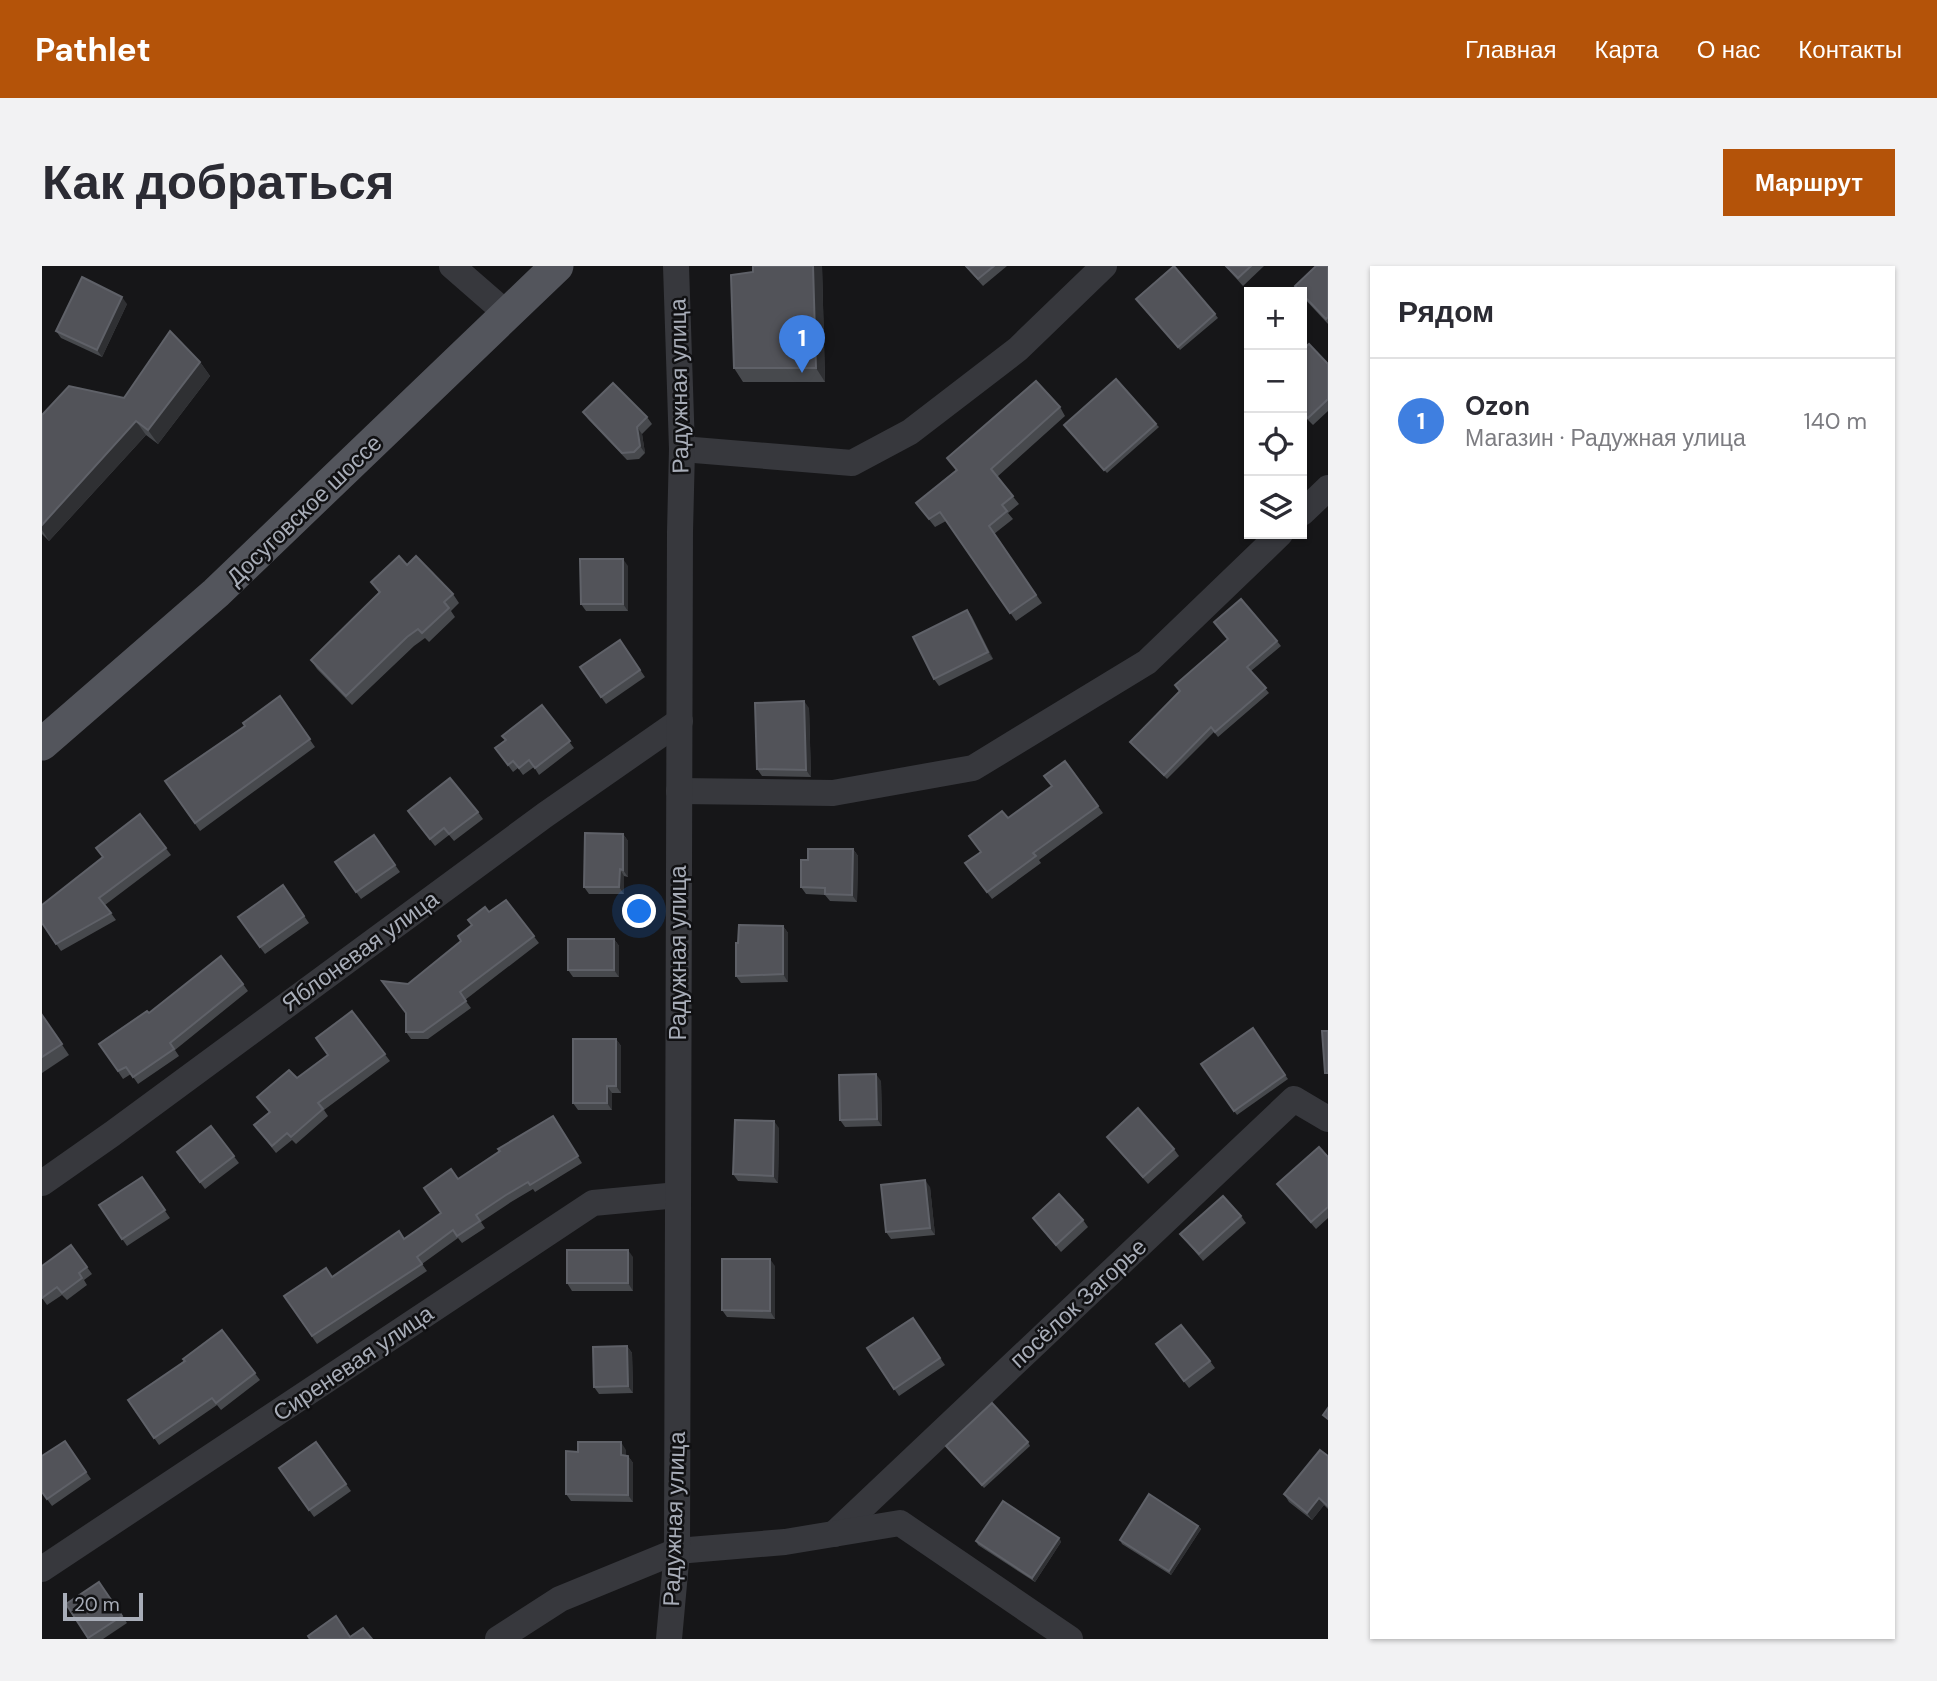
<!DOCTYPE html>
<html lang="ru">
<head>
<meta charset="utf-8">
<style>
	body { margin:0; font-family:"DM Sans",sans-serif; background:#f2f2f3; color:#2b2b33 }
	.controls { position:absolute; right:21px; top:21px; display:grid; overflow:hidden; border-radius:0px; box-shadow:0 2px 5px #0004 }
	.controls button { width:63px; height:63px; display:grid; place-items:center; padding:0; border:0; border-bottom:2px solid #e1e1e2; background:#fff; color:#2b2b33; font:35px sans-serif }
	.scale { position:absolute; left:21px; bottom:18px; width:80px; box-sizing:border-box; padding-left:7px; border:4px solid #a8adb8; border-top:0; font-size:19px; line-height:24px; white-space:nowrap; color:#a8adb8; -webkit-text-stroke:5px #111113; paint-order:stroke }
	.you { position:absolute; left:598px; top:646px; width:24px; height:24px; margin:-18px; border:5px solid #fff; border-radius:50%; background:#1a73e8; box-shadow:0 0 0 10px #1a73e833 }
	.badge { display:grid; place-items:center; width:46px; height:46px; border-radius:50%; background:#b45309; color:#fff; font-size:23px; font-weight:700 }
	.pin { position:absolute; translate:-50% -58px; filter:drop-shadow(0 2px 4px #0008) }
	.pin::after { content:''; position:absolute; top:37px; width:24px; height:21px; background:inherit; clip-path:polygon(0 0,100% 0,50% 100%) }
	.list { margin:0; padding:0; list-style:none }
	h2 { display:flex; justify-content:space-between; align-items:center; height:91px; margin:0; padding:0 28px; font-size:30px }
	h2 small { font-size:23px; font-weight:400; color:#7c7c81 }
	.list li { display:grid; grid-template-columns:46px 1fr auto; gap:21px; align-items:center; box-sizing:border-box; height:126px; padding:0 28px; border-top:2px solid #e1e1e2 }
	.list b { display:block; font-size:26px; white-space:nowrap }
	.list p { margin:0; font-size:23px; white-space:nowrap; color:#7c7c81 }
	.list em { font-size:23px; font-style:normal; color:#7c7c81 }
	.icon { flex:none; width:38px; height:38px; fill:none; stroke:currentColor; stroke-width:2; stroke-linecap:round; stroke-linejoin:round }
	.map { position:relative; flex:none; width:1286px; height:1373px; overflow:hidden; border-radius:0px }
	header { display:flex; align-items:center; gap:42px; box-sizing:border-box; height:98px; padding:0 35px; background:#b45309; color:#fff }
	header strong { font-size:33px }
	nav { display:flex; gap:38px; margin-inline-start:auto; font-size:24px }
	.intro { display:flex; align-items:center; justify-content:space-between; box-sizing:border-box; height:168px; padding:0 42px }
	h1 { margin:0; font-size:49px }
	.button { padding:18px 32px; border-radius:0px; background:#b45309; color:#fff; font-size:24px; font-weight:700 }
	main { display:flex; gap:42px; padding:0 42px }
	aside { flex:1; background:#fff; border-radius:0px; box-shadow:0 2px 5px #0004 }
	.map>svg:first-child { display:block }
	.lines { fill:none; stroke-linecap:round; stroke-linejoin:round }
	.minor { stroke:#37383d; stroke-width:26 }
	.major { stroke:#53555c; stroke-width:33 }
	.wall { fill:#47494d }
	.shaded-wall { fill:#2f3033 }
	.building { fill:#525359; stroke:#5f6168; stroke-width:2 }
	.labels { text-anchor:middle; stroke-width:5; stroke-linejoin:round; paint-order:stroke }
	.street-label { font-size:23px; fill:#a8adb8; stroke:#111113 }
</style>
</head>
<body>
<header>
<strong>Pathlet</strong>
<nav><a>Главная</a><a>Карта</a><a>О нас</a><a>Контакты</a></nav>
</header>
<div class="intro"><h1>Как добраться</h1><a class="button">Маршрут</a></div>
<main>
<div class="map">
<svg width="1286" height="1373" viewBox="0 0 1286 1373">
	<rect width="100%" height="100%" fill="#161618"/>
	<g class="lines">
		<g class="minor">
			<path d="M410,0l55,48"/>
			<path d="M640,183l170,14 58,-31 108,-83 86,-83"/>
			<path d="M1260,247l26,-25"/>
			<path d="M637,525l154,2 140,-25 174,-106 133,-128"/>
			<path d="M0,917l70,-49 433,-319 135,-94"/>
			<path d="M792,1268l460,-435 34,20"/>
			<path d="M0,1303l551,-366 85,-8"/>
			<path d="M456,1373l62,-40 117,-48 108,-9 115,-19 170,116"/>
			<path d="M627,1373l8,-88 3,-1019 2,-83 -6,-183"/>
		</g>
		<path class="major" d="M0,478l174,-151 341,-327"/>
	</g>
	<g class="wall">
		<path d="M711,0h69l3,116h-82l-9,-14 19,-96z"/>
		<path d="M923,0h42l-24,20z"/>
		<path d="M1183,0h39l-21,20z"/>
		<path d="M1286,0v58l-26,-28v-4h-3l-4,-6z"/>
		<path d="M1097,36l76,12 3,4 -38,32z"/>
		<path d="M85,38l-25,53 -41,-19 -5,-7z"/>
		<path d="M1260,84l26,14v47l-15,14 -11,-11z"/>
		<path d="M158,96l10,14 -52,68 -12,-9 -97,106 -7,-7v-119l82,-17z"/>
		<path d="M1018,141l5,9 -68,61 22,27 -11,9 5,6 -19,15 48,69 -26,18 -70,-100 -11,6 -19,-24 40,-33 -9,-12z"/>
		<path d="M541,146l64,5 5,7 -10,10 3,19 -6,6 -12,1 -39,-41z"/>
		<path d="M1114,158l3,3 -52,46 -40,-44z"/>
		<path d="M365,299l46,29 6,9 -8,8 4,6 -26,25 -4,-4 -11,8 -62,59 -35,-36 -6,-9 68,-67 -8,-11z"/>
		<path d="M586,300v45h-42l-5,-7z"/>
		<path d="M925,344l5,7 21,42 -54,27 -5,-7z"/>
		<path d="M1172,356l63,19 4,5 -30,25 18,22 -51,44 -4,-5 -47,47 -34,-33 -3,-4 50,-50 48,-53z"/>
		<path d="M578,374l25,37 -39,27 -26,-37z"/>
		<path d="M238,430l35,51 -115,84 -35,-50 80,-55z"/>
		<path d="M500,439l32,43 -35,27 -5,-8 -11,8 -5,-7 -5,4 -18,-24 10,-8z"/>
		<path d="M767,442l2,69 -49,-1 -5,-7z"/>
		<path d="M1023,495l38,52 -64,47 2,3 -49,36 -27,-36 16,-11 27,-34 44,-32z"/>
		<path d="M436,546l5,7 -29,22 -5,-6 -14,11 -22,-28z"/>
		<path d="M98,548l31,41 -66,50 11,15 -55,31 -19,-28z"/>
		<path d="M581,568l5,7v36l-4,-1v18h-35l-5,-7z"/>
		<path d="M332,569l26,37 -39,27 -26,-37z"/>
		<path d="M811,583l5,7 -1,46 -27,-1 -5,-6 -19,-1 -5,-7 7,-27z"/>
		<path d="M241,619l26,38 -44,31 -27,-37z"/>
		<path d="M464,634l33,43 -74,57 6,8 -43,31h-17l-5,-7 2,-48 53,-43 28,-29z"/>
		<path d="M741,660l5,7v49l-47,1 -5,-7 2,-33z"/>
		<path d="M572,673l5,7v31h-46l-5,-7z"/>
		<path d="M201,718l5,7 -73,59 4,6 -41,28 -7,-10 -8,5 -24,-35 50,-31z"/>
		<path d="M310,745l38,50 -66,49 4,6 -32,28 -4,-4 -16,13 -22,-28 15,-13 -12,-15 40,-19 31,-23z"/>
		<path d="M0,749l27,40 -27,18z"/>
		<path d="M1211,762l35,51 -51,36 -36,-51z"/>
		<path d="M574,773l5,7v47h-9v17h-34l-5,-7z"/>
		<path d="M839,815l1,45 -37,1 -5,-7z"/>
		<path d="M515,857l25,40 -47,29 -2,-3 -22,13 -30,20 4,6 -23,15 -4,-5 -36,26 5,7 -110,73 -33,-48 48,-19 72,-38 37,-26 17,-34z"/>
		<path d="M169,860l28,37 -34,26 -28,-37z"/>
		<path d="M737,862l-1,55 -40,-2 -5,-7z"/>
		<path d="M1065,871l67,12 5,7 -31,28z"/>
		<path d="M1286,891v61l-12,11 -39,-45z"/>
		<path d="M100,911l28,41 -43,28 -28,-41z"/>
		<path d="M888,921l5,48 -44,4 -5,-7z"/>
		<path d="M1199,950l5,7 -43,38 -23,-27z"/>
		<path d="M991,952l50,2 5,7 -27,25z"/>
		<path d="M29,979l21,29 -8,6 3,5 -20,15 -5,-5 -15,10 -5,-7z"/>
		<path d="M591,991v34h-61l-5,-8z"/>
		<path d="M733,1000v53l-48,-2 -5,-7z"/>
		<path d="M871,1052l32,47 -46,31 -32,-48z"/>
		<path d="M180,1064l38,50 -39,30 -4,-5 -58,40 -31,-45 57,-39z"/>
		<path d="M585,1080l5,7 1,40 -34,1 -5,-7z"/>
		<path d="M1119,1085l49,10 5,7 -26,20z"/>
		<path d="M23,1175l26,38 -39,27 -5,-7z"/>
		<path d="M274,1176l35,49 -37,26 -35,-49z"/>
		<path d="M986,1176l2,4 -46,42 -38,-42z"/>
		<path d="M584,1184v6h2l5,7v39l-62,-1 -5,-7 12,-42z"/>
		<path d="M1286,1190v53l-4,-4 -12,15 -23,-18 -5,-8z"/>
		<path d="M1156,1260l3,3 -30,46 -49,-31 -2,-4z"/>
		<path d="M1017,1272l2,4 -26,40 -57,-37 -2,-4z"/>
		<path d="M57,1316l28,41 -24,16h-14l-23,-35z"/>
	</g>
	<g class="shaded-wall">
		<path d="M771,0h9l3,116 -9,-14z"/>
		<path d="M80,31l5,7 -25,53 -5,-7z"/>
		<path d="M158,96l10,14 -52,68 -10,-14z"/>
		<path d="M94,155l10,14 -97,106 -7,-11v-5z"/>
		<path d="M595,161l5,7 3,19 -5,-7z"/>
		<path d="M581,293l5,7v45l-5,-7z"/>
		<path d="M925,344l5,7 21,42 -5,-7z"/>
		<path d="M762,435l5,7 2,69 -5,-7z"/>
		<path d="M581,568l5,7v36l-5,-7z"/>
		<path d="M811,583l5,7 -1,46 -5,-7z"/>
		<path d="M578,603l4,7v18l-5,-7z"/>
		<path d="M741,660l5,7v49l-5,-8z"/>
		<path d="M572,673l5,7v31l-5,-7z"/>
		<path d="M574,773l5,7v47l-5,-7z"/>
		<path d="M834,808l5,7 1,45 -5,-7z"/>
		<path d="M565,820l5,7v17l-5,-7z"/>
		<path d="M732,855l5,7 -1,55 -5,-7z"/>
		<path d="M883,914l5,7 5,48 -5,-7z"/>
		<path d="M586,984l5,7v34l-5,-8z"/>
		<path d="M728,993l5,7v53l-5,-8z"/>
		<path d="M585,1080l5,7 1,40 -5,-7z"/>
		<path d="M579,1176l5,8v12l-5,-7z"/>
		<path d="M586,1190l5,7v39l-5,-7z"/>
		<path d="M1277,1232l5,7 -12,15 -5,-7z"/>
		<path d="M1156,1260l3,3 -30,46 -2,-4z"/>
		<path d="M1017,1272l2,4 -26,40 -3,-4z"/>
	</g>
	<g class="building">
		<path d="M711,0h60l3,102h-82l-3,-93 22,-3z"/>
		<path d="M924,0h28l-16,13z"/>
		<path d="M1132,0l41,48 -37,33 -42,-48z"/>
		<path d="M1184,0h25l-13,12z"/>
		<path d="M1274,0h12v51l-2,2 -24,-25v-2h-2l-5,-6z"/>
		<path d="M40,11l40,20 -25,53 -41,-19z"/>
		<path d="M128,65l30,31 -52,68 -12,-9 -94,104v-110l27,-29 55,12z"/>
		<path d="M1267,78l19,20v35l-20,19 -6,-6v-62z"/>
		<path d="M1074,113l40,45 -52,46 -40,-45z"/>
		<path d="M994,115l24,26 -69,62 22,27 -11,9 5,6 -18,15 47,69 -26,18 -70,-101 -11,7 -13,-16 41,-33 -10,-12z"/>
		<path d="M571,117l34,34 -10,10 3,19 -6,6 -12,1 -39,-41z"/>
		<path d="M357,290l8,9 9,-9 37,38 -9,8 5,6 -27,25 -4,-4 -11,8 -61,59 -35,-36 69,-68 -9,-10z"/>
		<path d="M538,293h43v45h-42z"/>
		<path d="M1199,333l36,42 -30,26 19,21 -51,44 -4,-5 -47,48 -34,-33 50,-51 -5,-6 53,-46 -14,-17z"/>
		<path d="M925,344l21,42 -54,27 -21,-42z"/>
		<path d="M578,374l20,30 -39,27 -21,-30z"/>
		<path d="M238,430l30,43 -115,84 -30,-42 80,-55 -2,-3z"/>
		<path d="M762,435l2,69 -49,-1 -2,-66z"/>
		<path d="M500,439l28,36 -35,27 -6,-8 -10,8 -6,-7 -5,4 -13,-17 11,-8 -4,-4z"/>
		<path d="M1023,495l33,45 -65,47 3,3 -49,36 -22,-29 16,-11 -12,-16 33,-25 6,7 44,-32 -8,-10z"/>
		<path d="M408,512l28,34 -29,22 -5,-6 -14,11 -22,-28z"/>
		<path d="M98,548l26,34 -67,50 12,15 -55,31 -14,-21v-18l61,-48 -7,-9z"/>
		<path d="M543,567l38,1v36l-3,-1 -1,18h-35z"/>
		<path d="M332,569l21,30 -39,27 -21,-30z"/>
		<path d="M766,583h45l-1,46 -27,-1v-6l-24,-1v-27h7z"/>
		<path d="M241,619l21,31 -44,31 -22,-30z"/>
		<path d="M464,634l28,36 -74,56 6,9 -43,31h-17v-19l-24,-32 26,3 53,-43 -3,-5 14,-11 -4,-5 17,-13 4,5z"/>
		<path d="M697,659l44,1v48l-47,2v-33h2z"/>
		<rect x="526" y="673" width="46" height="31"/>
		<path d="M179,690l22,28 -73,59 4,6 -41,28 -7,-10 -8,4 -19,-27 48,-33 2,2z"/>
		<path d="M310,745l33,43 -67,49 5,6 -32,28 -4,-4 -15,13 -18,-21 16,-13 -13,-15 32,-27 8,8 31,-23 -12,-17z"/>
		<path d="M0,749l20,29 -20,13z"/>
		<path d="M1211,762l32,47 -51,36 -33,-47z"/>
		<path d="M1280,765h6v42h-3z"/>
		<path d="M531,773h43v47h-9v17h-34z"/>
		<path d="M834,808l1,45 -37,1 -1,-45z"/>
		<path d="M1096,842l36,41 -31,28 -36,-40z"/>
		<path d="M511,850l25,40 -48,29 -2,-3 -22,13 -30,20 4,6 -23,15 -4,-6 -36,27 5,7 -110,72 -28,-40 42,-28 6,9 67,-46 5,8 37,-26 -17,-25 27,-19 7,10 42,-28 -2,-2z"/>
		<path d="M693,854l39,1 -1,55 -40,-2z"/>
		<path d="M169,860l23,30 -34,26 -23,-30z"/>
		<path d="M1277,881l9,10v50l-17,15 -34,-38z"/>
		<path d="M100,911l23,33 -43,29 -23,-34z"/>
		<path d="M883,914l5,48 -44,4 -5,-47z"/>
		<path d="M1017,928l24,26 -27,25 -23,-27z"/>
		<path d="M1181,930l18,20 -42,38 -19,-20z"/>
		<path d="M29,979l16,22 -8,6 3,5 -20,15 -5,-6 -15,11v-32z"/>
		<rect x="525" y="984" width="61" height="33"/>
		<path d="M680,993h48v52l-48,-1z"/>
		<path d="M871,1052l27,40 -46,31 -27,-41z"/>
		<path d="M1139,1059l29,36 -26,20 -28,-37z"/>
		<path d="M180,1064l33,43 -39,30 -4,-5 -58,40 -26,-38 57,-39 -2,-2z"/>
		<path d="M585,1080l1,40 -34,1 -1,-40z"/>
		<path d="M950,1137l36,39 -46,43 -36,-39z"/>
		<path d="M1286,1142v11l-5,-4z"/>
		<path d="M23,1175l21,31 -39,27 -5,-7v-36z"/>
		<path d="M274,1176l30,42 -37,26 -30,-42z"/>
		<path d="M536,1176h43v13l7,1v39l-62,-1v-43l12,1z"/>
		<path d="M1278,1184l8,6v50l-9,-8 -12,15 -23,-19z"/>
		<path d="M1107,1228l49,32 -29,45 -49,-31z"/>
		<path d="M961,1235l56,37 -27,40 -56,-37z"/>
		<path d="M57,1316l23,34 -34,22 -22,-34z"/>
		<path d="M294,1350l14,21 13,-9 9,11h-62l-2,-3z"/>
	</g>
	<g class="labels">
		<g class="street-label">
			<text transform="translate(637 120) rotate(-91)" y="8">Радужная улица</text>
			<text transform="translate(262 244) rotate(-44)" y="8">Досуговское шоссе</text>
			<text transform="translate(318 685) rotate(-36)" y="8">Яблоневая улица</text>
			<text transform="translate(636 687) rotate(-90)" y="8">Радужная улица</text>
			<text transform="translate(1036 1037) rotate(-43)" y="8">посёлок Загорье</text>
			<text transform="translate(311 1097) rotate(-34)" y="8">Сиреневая улица</text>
			<text transform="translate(632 1253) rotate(-88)" y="8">Радужная улица</text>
		</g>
	</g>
</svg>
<div class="controls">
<button>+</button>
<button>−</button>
<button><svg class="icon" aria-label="locate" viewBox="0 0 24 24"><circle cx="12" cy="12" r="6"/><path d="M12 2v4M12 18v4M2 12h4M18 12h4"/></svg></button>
<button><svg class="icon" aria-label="layers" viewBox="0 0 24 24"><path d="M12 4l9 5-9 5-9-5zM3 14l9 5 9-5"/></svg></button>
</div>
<div class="scale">20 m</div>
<div class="you"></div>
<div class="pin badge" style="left:760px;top:107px;background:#3f7fe0">1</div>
</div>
<aside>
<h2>Рядом<small></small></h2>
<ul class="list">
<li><span class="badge" style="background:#3f7fe0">1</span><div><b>Ozon</b><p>Магазин · Радужная улица</p></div><em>140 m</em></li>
</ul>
</aside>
</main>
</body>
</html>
